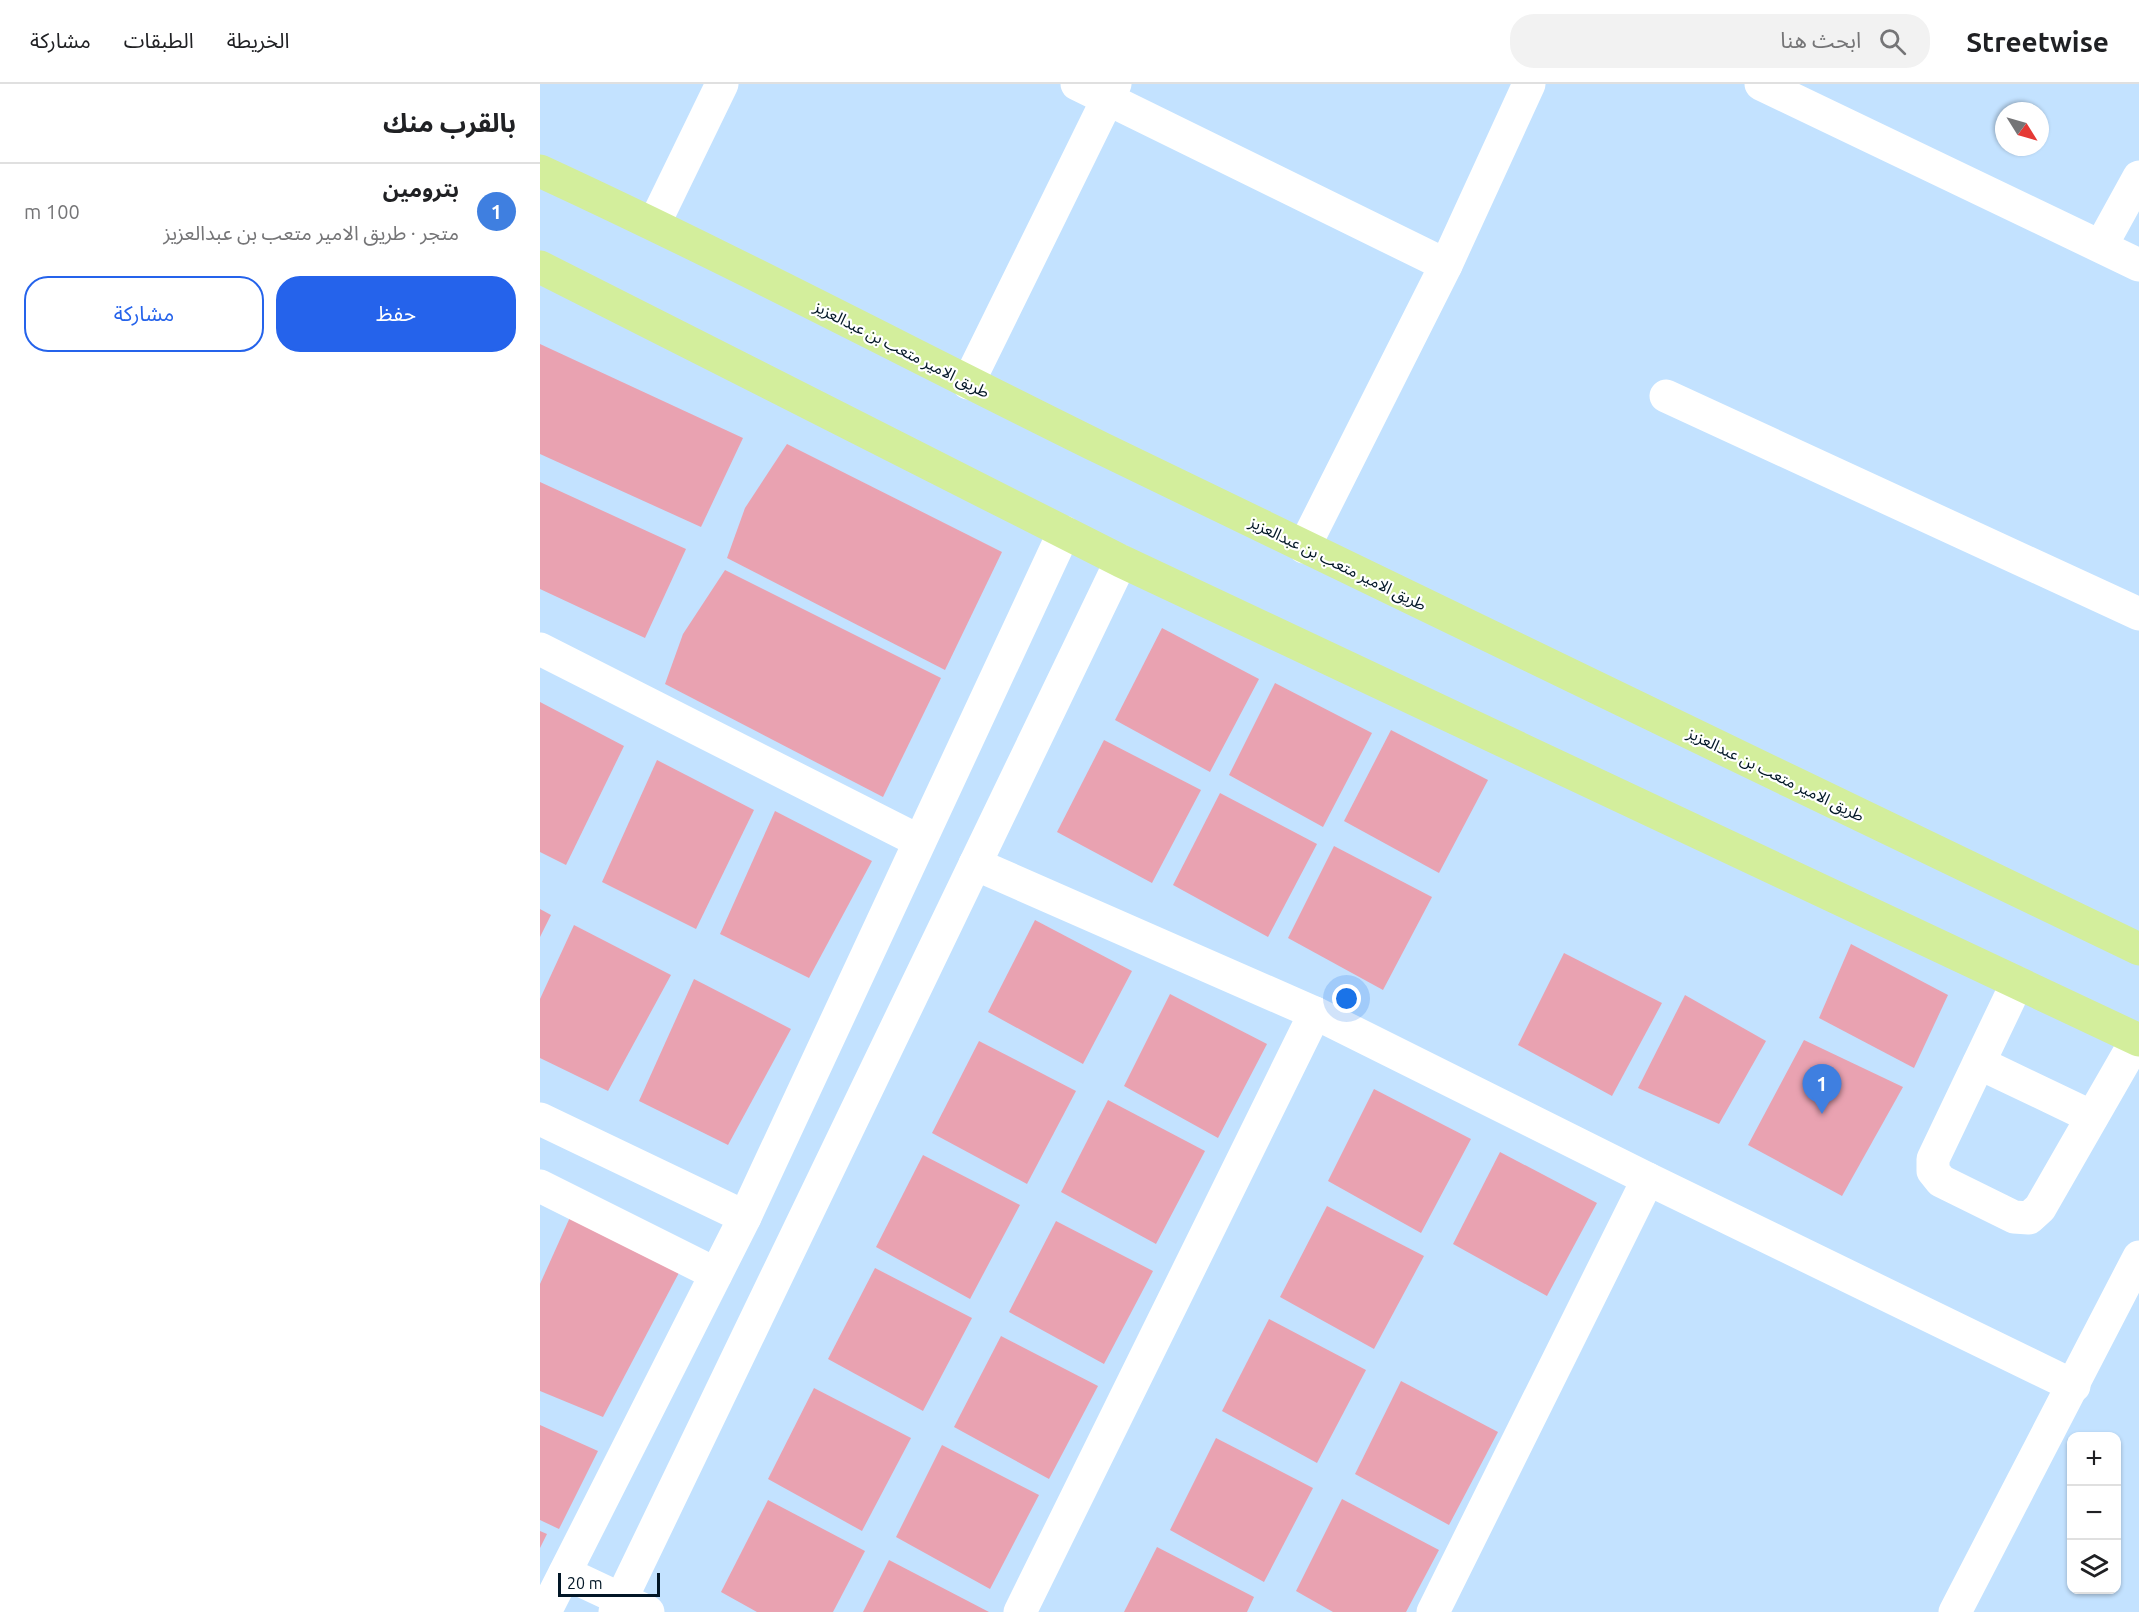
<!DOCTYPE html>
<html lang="ar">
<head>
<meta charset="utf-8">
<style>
	body { margin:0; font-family:Ubuntu,"Noto Sans Arabic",sans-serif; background:#f2f2f2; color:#202124; direction:rtl }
	.controls { position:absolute; right:18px; bottom:18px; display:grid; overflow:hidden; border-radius:12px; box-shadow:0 2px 4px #0004 }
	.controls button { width:54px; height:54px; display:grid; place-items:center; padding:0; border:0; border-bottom:2px solid #e0e0e0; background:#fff; color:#202124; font:30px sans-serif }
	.compass { position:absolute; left:1455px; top:18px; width:54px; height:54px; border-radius:50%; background:#fff; box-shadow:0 2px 4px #0004; rotate:127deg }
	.scale { position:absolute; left:18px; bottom:15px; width:102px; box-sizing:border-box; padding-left:6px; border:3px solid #021626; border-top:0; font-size:16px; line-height:21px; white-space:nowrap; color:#021626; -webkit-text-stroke:4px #fff; paint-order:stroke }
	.you { position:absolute; left:807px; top:915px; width:21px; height:21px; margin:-15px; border:4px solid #fff; border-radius:50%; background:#1a73e8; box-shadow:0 0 0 9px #1a73e833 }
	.badge { display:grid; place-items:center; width:39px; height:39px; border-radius:50%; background:#2563eb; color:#fff; font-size:20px; font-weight:700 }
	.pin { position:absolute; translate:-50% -50px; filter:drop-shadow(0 2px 3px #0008) }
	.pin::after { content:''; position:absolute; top:32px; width:21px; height:18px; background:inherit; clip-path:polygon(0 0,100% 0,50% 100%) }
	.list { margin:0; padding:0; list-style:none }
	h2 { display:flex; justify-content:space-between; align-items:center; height:78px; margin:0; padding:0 24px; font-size:26px }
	h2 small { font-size:20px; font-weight:400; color:#757577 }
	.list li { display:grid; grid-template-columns:39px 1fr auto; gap:18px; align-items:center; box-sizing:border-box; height:96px; padding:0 24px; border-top:2px solid #e0e0e0 }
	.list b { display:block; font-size:22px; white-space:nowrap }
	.list p { margin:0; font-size:20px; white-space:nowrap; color:#757577 }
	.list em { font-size:20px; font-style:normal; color:#757577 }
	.actions { display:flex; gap:12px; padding:18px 24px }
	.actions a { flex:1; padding:14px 0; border:2px solid #2563eb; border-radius:24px; text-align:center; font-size:21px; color:#2563eb }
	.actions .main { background:#2563eb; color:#fff }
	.icon { flex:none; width:33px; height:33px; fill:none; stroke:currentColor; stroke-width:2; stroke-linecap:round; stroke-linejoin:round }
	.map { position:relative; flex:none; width:1599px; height:1528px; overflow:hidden; direction:ltr }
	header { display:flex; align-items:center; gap:36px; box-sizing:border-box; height:84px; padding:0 30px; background:#fff; border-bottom:2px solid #e0e0e0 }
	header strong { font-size:28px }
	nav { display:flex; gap:33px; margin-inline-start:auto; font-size:21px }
	.search { width:420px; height:54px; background:#f2f2f2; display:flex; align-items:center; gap:15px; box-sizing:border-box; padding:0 21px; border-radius:24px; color:#757577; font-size:22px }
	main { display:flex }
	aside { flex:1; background:#fff }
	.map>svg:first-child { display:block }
	.building { fill:#e9a2b1 }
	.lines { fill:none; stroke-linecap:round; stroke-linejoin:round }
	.minor { stroke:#fff; stroke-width:33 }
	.major { stroke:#d3ee9c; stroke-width:33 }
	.labels { text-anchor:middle; stroke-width:4.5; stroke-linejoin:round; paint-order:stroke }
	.street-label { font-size:16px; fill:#021626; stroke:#fff }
</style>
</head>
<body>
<header>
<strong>Streetwise</strong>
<div class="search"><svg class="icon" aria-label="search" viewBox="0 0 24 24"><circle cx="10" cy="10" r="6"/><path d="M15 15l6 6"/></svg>ابحث هنا</div>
<nav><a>الخريطة</a><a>الطبقات</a><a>مشاركة</a></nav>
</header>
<main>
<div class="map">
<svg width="1599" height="1528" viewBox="0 0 1599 1528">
	<rect width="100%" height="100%" fill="#c3e2ff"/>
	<g class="building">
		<path d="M0,260l203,94 -42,89 -161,-73z"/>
		<path d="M247,360l215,108 -57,118 -218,-112 18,-50z"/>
		<path d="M0,398l146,67 -41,89 -105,-49z"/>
		<path d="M185,486l216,108 -58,119 -218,-113 18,-50z"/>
		<path d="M622,544l97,51 -49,93 -95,-52z"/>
		<path d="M735,599l97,50 -49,94 -94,-52z"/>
		<path d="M0,618l84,44 -58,119 -26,-13z"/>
		<path d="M851,646l97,50 -49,93 -95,-52z"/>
		<path d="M564,656l97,50 -49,93 -95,-51z"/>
		<path d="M117,676l97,50 -58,119 -94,-47z"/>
		<path d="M680,709l97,51 -49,93 -95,-52z"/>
		<path d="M235,727l97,50 -63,117 -89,-44z"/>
		<path d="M794,762l98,51 -49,93 -95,-52z"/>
		<path d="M0,825l11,6 -11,22z"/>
		<path d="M495,836l97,51 -49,93 -95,-52z"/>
		<path d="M34,841l97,50 -63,116 -68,-33v-59z"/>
		<path d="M1311,860l97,51 -34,73 -95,-50z"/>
		<path d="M1024,869l98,50 -50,93 -94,-51z"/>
		<path d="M154,895l97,50 -63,116 -89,-44z"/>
		<path d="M630,910l97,50 -49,94 -94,-52z"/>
		<path d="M1145,911l81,46 -47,83 -81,-36z"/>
		<path d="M1264,956l99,47 -61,109 -94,-51z"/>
		<path d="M439,957l97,50 -49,93 -95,-51z"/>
		<path d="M834,1005l97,50 -50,94 -93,-52z"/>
		<path d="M568,1016l97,51 -49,93 -95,-52z"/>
		<path d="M960,1068l97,51 -50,93 -94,-52z"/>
		<path d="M383,1071l97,50 -50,94 -94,-52z"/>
		<path d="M787,1122l97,50 -50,93 -94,-52z"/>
		<path d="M31,1131l111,52 -79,150 -63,-26v-107z"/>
		<path d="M516,1137l97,50 -49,93 -95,-52z"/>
		<path d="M335,1184l97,50 -49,93 -95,-52z"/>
		<path d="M729,1235l97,51 -49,93 -95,-52z"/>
		<path d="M461,1252l97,50 -49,93 -95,-52z"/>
		<path d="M861,1297l97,51 -49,93 -94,-51z"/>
		<path d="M274,1304l97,50 -49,93 -94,-52z"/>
		<path d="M0,1341l58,26 -39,78 -19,-9z"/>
		<path d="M676,1354l97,50 -49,94 -94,-52z"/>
		<path d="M402,1361l97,50 -49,94 -94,-52z"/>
		<path d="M802,1415l97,51 -33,62h-73l-37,-21z"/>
		<path d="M228,1416l97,51 -32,61h-76l-36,-20z"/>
		<path d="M0,1447l7,3 -7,14z"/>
		<path d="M617,1463l97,50 -7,15h-123z"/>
		<path d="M349,1476l100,52h-126z"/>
	</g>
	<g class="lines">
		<g class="minor">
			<path d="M537,0l369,181"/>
			<path d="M1221,0l378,181"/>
			<path d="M114,140l68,-140"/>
			<path d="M1561,162l38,-69"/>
			<path d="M428,299l147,-299"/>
			<path d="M1126,312l473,218"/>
			<path d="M764,463l142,-282 83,-181"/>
			<path d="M0,565l379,192"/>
			<path d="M435,780l340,149 333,166 426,207"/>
			<path d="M1477,899l-84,176v12l8,10 73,36 15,1 11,-10 97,-169"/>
			<path d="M1439,979l113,54"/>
			<path d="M0,1035l205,98"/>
			<path d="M0,1102l176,88"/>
			<path d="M25,1489l83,39"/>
			<path d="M5,1528l200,-395 319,-685"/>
			<path d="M75,1528l506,-1051"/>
			<path d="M480,1528l295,-599"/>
			<path d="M893,1528l215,-433"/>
			<path d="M1415,1528l184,-355"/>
		</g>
		<g class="major">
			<path d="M0,87c189,87 374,185 561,277 345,169 692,334 1038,501"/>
			<path d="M0,183l581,294 1018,479"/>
		</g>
	</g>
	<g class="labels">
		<g class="street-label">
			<text transform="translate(362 265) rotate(27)" y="6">طريق الامير متعب بن عبدالعزيز</text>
			<text transform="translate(798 479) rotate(26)" y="6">طريق الامير متعب بن عبدالعزيز</text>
			<text transform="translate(1236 690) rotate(26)" y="6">طريق الامير متعب بن عبدالعزيز</text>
		</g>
	</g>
</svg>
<div class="controls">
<button>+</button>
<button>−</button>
<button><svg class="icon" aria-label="layers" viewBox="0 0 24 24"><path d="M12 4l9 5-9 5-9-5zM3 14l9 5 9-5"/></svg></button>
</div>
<svg class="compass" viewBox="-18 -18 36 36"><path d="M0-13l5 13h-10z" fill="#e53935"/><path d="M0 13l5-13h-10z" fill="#757577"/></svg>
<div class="scale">20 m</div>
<div class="you"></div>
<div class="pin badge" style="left:1282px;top:1030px;background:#3f7fe0">1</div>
</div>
<aside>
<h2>بالقرب منك<small></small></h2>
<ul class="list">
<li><span class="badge" style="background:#3f7fe0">1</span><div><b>بترومين</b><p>متجر · طريق الامير متعب بن عبدالعزيز</p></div><em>100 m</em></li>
</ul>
<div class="actions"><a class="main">حفظ</a><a>مشاركة</a></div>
</aside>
</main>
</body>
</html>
